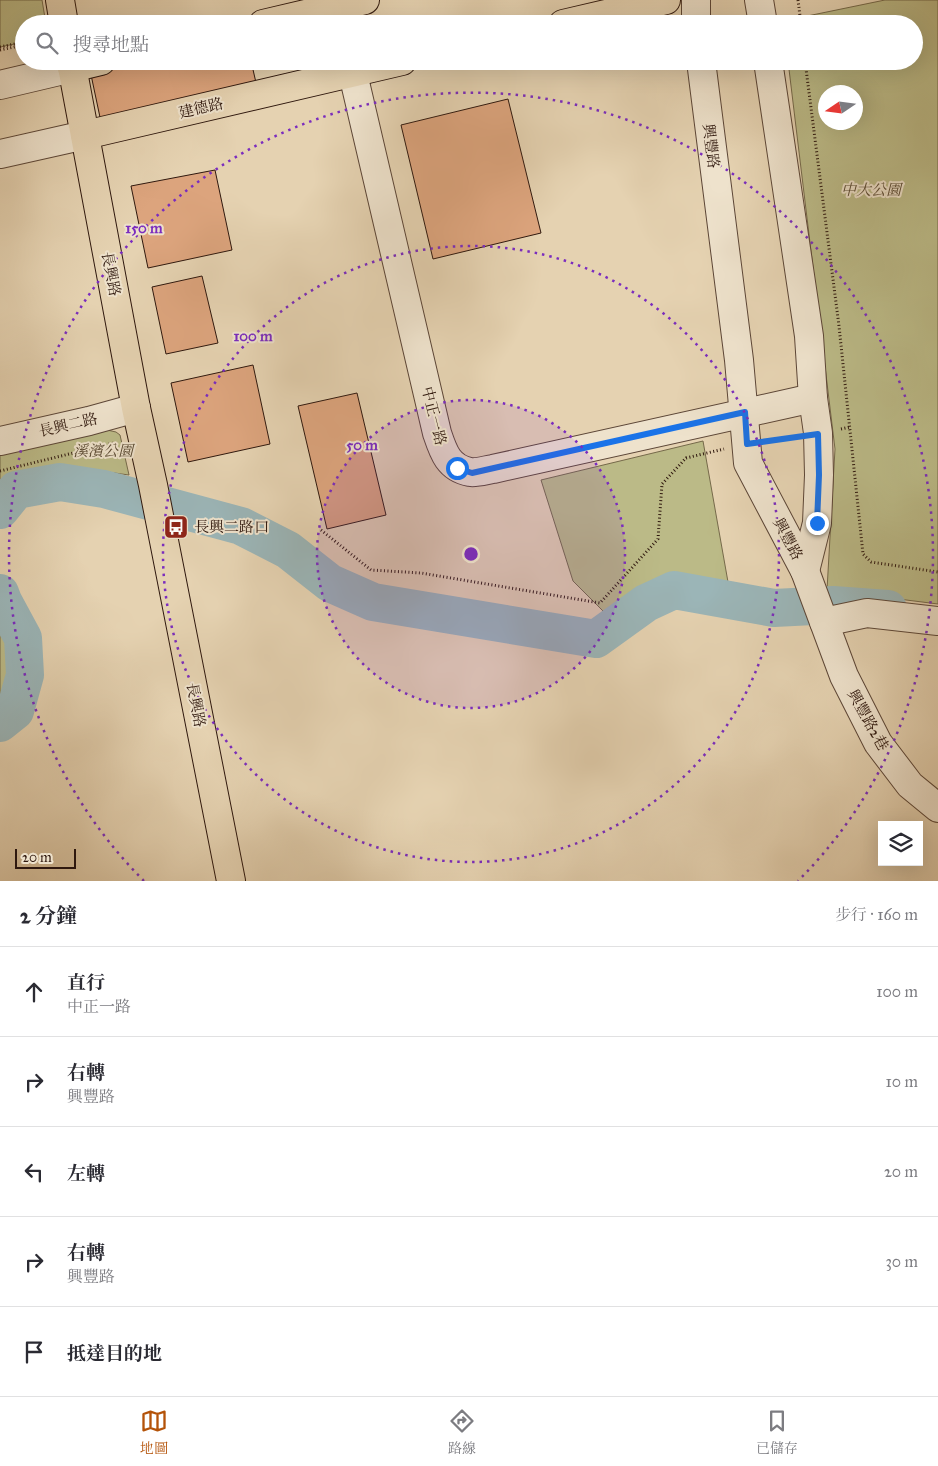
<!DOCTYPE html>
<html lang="zh-TW">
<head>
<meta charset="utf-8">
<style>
	body { margin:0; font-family:"IM FELL Great Primer","Noto Serif TC",serif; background:#f7f7f7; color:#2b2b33 }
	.controls { position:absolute; right:15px; bottom:15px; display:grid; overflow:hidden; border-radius:0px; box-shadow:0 5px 20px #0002 }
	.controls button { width:45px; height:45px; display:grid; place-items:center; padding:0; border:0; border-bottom:1px solid #e1e1e2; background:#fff; color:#2b2b33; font:25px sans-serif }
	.compass { position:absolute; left:818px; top:85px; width:45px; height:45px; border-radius:50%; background:#fff; box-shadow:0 5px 20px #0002; rotate:257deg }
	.scale { position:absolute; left:15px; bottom:12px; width:61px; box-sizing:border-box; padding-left:5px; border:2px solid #2f180e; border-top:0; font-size:14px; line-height:18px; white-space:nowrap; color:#2f180e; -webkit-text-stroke:4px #eee2cc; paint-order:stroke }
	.stop { position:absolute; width:15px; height:15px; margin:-11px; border:4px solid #1a73e8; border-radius:50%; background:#fff }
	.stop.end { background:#1a73e8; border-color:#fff; box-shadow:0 1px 5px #0008 }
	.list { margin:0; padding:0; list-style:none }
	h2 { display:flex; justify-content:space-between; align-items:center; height:65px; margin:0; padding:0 20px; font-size:21px }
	h2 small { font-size:16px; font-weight:400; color:#7c7c81 }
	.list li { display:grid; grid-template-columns:32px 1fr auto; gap:15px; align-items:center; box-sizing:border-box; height:90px; padding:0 20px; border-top:1px solid #e1e1e2 }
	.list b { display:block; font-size:19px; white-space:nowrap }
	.list p { margin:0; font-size:16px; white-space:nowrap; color:#7c7c81 }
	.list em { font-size:16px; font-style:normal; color:#7c7c81 }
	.icon { flex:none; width:28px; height:28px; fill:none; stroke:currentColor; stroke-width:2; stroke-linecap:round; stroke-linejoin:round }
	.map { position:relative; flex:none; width:938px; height:881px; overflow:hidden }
	.search { position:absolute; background:#fff; box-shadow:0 5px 20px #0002; left:15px; right:15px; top:15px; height:55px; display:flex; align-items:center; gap:12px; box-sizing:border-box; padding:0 18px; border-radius:28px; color:#7c7c81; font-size:19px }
	.sheet { height:515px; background:#fff }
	nav { display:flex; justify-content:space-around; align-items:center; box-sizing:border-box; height:70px; border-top:1px solid #e1e1e2; background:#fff; font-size:14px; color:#7c7c81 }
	nav a { display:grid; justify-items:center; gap:2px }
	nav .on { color:#b45309 }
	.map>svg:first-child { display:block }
	.green { fill:#bbba87; stroke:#75694a; fill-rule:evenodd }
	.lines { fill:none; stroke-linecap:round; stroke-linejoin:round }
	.river { stroke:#9bb5b7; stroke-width:38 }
	.building { fill:#dca47d; stroke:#2f180e }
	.minor-casing { stroke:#5c4637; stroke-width:30 }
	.major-casing { stroke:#2f180e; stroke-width:30 }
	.path { stroke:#2f180e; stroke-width:3; stroke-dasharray:1 2.5; stroke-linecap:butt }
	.minor { stroke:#eee2cc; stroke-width:28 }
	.major { stroke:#e5d2b1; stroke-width:28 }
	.route { stroke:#1a73e8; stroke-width:6 }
	.ring { fill:none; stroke:#7b2cbf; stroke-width:2.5; stroke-dasharray:2.5 5 }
	.labels { text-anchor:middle; stroke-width:4; stroke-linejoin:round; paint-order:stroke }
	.street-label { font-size:15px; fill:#2f180e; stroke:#eee2cc }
	.park-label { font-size:15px; font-style:italic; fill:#594932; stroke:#eee2cc }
	.poi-label { font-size:15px; fill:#2f180e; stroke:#eee2cc; text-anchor:start }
	.centre { fill:#7b2cbf; stroke:#eee2cc; stroke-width:2.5 }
	.ring-label { font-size:15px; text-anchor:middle; font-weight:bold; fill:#7b2cbf; stroke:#eee2cc; stroke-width:4; stroke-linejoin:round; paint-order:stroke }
</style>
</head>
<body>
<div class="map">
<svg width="938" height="881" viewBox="0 0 938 881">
	<rect width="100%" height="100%" fill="#e5d2b1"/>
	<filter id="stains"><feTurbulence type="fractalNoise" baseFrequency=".004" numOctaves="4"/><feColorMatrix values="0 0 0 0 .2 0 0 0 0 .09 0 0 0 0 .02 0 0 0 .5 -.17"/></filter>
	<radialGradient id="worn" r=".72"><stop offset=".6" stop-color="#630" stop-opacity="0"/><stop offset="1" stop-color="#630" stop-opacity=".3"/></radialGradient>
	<g class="green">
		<path d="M0,0h42l4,24h-22v18l-24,5z"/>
		<path d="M885,0h53v604l-111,-14 8,-141 -47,-388h126v-37h-131v-3zM826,92h30v30h-30z"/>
		<path d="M107,430l9,2 4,3 9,40c-24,-3 -51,-9 -75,-7 -19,2 -36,8 -54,14v-28z"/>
		<path d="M703,441l25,141 -51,-7 -20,9 -51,30 -33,-33 -32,-101z"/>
		<path d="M0,613l10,12 6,26v18l-16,27z"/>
	</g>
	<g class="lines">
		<g class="river">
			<path d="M0,510l16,-20 44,-8 44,7 137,37 47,24 42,33 43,19 223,37 50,-36 28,-13 100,18 59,-3 55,4"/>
			<path d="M0,593l3,8 20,37 2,37 -10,36 -15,12"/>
		</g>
	</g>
	<g class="building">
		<path d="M129,61h122l6,26 -156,35 -11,-52z"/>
		<path d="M508,99l33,134 -108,26 -32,-134z"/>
		<path d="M215,170l17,80 -84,18 -17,-82z"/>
		<path d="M202,276l16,67 -52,11 -14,-67z"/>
		<path d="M253,365l17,79 -82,18 -17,-79z"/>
		<path d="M357,393l29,122 -59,14 -29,-123z"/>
	</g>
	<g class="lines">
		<defs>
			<g id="minor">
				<path d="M696,0v24"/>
				<path d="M759,0l4,24"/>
				<path d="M350,61l87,372c6,18 11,35 33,39 7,1 16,-2 23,-3l320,-71"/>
				<path d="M701,61l38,299 9,103 57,108 39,105 34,67 32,42 28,23"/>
				<path d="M768,61l41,275 4,62 5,35 1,42 -2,48 -12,48"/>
				<path d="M0,85l72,-17"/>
				<path d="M0,154l85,-19"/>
				<path d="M0,441l89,-20 47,-13"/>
				<path d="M824,622l43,-9 71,8"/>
			</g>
			<g id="major">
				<path d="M60,0l4,24"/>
				<path d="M263,24l102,-24"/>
				<path d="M563,24l103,-24"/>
				<path d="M71,61l65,347 17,77 78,396"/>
				<path d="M72,68l29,-7"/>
				<path d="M85,135l317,-74"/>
			</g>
		</defs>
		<use href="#minor" class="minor-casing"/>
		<use href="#major" class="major-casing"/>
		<g class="path">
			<path d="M798,0l3,24"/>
			<path d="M0,47l24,-5"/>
			<path d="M0,50l24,-5"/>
			<path d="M805,61l34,265 24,228 8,8 67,10"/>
			<path d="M841,429l9,-2"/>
			<path d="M769,441l26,-4"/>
			<path d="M0,471l114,-28"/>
			<path d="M321,530l50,40 50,3 179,30 58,-64 4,-55 24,-26 38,-9"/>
		</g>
		<use href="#minor" class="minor"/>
		<use href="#major" class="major"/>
	</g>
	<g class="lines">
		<path class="route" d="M457,468l15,5 22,-5 251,-56 2,32 71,-10 1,41 -2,48"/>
	</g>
	<circle cx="471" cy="554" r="154" fill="#7b2cbf" fill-opacity=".12"/>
	<g class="ring">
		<circle cx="471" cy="554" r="154"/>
		<circle cx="471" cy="554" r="308"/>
		<path d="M144 881A462 462 0 1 1 798 881"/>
	</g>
	<defs>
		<symbol id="bus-square" viewBox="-11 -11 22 22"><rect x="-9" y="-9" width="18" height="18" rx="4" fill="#8f2418" stroke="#eee2cc"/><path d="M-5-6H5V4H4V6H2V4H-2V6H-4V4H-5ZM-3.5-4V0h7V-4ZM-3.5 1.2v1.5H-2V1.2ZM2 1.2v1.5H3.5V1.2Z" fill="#fff"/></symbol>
	</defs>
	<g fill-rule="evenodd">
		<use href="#bus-square" x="162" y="513" width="28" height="28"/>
	</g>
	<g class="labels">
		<g class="street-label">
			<text transform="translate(201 108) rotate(-13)" y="5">建德路</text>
			<text transform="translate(711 146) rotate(83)" y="5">興豐路</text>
			<text transform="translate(111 274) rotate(79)" y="5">長興路</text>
			<text transform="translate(434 416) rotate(76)" y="5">中正一路</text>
			<text transform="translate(68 425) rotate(-13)" y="5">長興二路</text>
			<text transform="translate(788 539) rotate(62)" y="5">興豐路</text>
			<text transform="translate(196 705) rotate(79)" y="5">長興路</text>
			<text transform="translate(868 720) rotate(61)" y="5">興豐路2巷</text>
		</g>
		<g class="park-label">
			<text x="871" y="195">中大公園</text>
			<text x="103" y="456">溪濱公園</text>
		</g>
		<g class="poi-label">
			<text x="194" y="532">長興二路口</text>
		</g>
	</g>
	<circle cx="471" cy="554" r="8" class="centre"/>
	<g class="ring-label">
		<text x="144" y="233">150 m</text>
		<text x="253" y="341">100 m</text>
		<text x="362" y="450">50 m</text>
	</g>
	<rect width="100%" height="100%" filter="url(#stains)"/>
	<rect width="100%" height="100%" fill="url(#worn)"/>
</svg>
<div class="controls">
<button><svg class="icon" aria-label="layers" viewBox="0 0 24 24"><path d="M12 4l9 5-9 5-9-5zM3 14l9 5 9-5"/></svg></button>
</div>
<svg class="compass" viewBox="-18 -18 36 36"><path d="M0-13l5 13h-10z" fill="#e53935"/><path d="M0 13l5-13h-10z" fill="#7c7c81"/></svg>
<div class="scale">20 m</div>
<div class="stop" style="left:457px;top:468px"></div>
<div class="stop end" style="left:817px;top:523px"></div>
<div class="search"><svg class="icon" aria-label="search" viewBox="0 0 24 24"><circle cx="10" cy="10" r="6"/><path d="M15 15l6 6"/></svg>搜尋地點</div>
</div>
<section class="sheet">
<h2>2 分鐘<small>步行 · 160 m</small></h2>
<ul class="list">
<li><svg class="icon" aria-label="ahead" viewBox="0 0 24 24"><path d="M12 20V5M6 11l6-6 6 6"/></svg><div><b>直行</b><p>中正一路</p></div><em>100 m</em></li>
<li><svg class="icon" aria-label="right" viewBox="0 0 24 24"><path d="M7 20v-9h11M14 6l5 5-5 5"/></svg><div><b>右轉</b><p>興豐路</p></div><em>10 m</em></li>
<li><svg class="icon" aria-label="left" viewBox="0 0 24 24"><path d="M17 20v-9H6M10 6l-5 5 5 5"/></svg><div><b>左轉</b></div><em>20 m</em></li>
<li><svg class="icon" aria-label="right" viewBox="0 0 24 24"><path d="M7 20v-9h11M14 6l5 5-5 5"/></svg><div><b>右轉</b><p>興豐路</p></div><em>30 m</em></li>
<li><svg class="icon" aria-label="arrive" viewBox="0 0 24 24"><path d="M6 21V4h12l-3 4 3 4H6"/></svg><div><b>抵達目的地</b></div></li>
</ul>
</section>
<nav>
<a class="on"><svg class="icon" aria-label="map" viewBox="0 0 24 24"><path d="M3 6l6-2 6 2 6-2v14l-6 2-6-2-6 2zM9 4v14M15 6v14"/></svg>地圖</a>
<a><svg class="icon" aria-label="directions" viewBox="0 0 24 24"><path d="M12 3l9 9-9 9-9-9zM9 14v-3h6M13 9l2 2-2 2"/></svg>路線</a>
<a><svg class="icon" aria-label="saved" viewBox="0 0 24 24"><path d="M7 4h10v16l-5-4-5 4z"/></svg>已儲存</a>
</nav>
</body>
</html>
